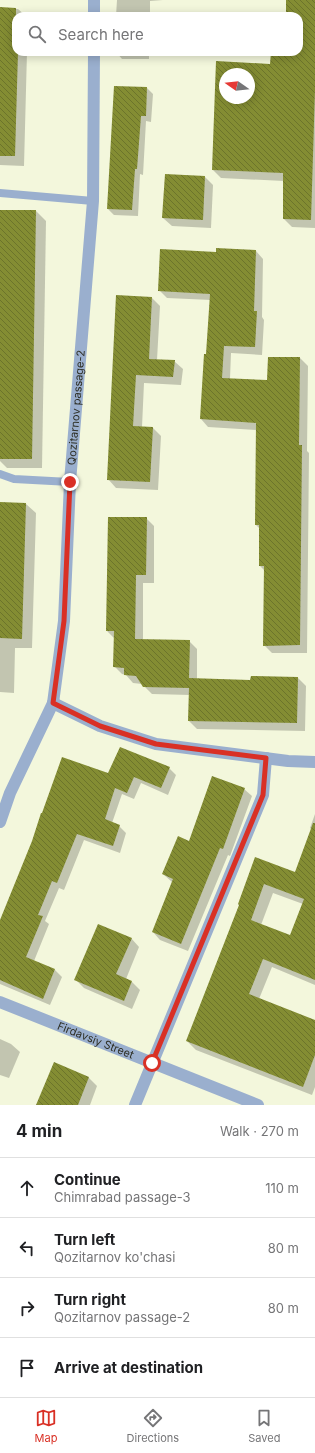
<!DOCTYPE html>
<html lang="en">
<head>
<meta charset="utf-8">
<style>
	body { margin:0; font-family:Inter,sans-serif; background:#f6f6f6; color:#202124 }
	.compass { position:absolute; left:219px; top:68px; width:36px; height:36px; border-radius:50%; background:#fff; box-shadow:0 2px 10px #0003; rotate:284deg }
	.stop { position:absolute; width:12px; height:12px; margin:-9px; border:3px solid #d93025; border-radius:50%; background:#fff }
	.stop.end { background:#d93025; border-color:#fff; box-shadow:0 1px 4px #0008 }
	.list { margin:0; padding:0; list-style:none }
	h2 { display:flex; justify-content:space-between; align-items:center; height:52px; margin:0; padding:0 16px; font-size:17px }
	h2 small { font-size:13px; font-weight:400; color:#757577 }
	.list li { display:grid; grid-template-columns:26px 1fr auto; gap:12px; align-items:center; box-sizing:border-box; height:60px; padding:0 16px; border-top:1px solid #e0e0e0 }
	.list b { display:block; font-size:15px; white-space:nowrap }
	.list p { margin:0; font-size:13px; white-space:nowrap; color:#757577 }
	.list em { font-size:13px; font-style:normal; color:#757577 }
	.icon { flex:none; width:22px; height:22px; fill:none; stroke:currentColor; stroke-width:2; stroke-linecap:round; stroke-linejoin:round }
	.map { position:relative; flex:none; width:315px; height:1105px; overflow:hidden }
	.search { position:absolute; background:#fff; box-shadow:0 2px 10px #0003; left:12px; right:12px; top:12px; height:44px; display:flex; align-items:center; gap:10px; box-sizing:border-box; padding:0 14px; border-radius:12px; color:#757577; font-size:15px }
	.sheet { height:292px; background:#fff }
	nav { display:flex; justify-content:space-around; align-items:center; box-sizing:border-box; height:56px; border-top:1px solid #e0e0e0; background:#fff; font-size:11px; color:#757577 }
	nav a { display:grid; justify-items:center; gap:2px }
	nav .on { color:#d93025 }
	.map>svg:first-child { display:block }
	.shadow { fill:#0003; fill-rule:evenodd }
	.building { fill:url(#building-back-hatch); fill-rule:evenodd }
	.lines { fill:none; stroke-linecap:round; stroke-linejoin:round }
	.lane { stroke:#9aafce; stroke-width:8 }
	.street { stroke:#9aafce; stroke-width:12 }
	.route { stroke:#d93025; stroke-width:5 }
	.labels { text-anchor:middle; stroke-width:4; stroke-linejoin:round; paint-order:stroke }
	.street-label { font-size:11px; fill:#2e2f25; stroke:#fff }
</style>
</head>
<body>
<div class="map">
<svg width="315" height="1105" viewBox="0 0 315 1105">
	<defs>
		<pattern id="building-back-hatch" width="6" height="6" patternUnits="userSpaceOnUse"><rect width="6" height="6" fill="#848d33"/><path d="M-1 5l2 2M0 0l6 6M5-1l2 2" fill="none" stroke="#6c742b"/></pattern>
	</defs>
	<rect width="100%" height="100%" fill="#f3f7dc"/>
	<g class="shadow">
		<path d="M117,0h46l-13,1v15h-34z"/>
		<path d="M288,0h27v228l-23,-1 -8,-8v-38l-63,-3 -8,-8 4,-108 54,3 1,-13h27v-36h-12zM225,74h24v24h-24z"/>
		<path d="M0,8l18,1 8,7h-10v36h11l-3,114 -24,-1z"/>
		<path d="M116,52h33v7h-27z"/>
		<path d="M147,88l6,6 -2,28 -5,-1 -3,54 -3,-1 -2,42 -24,-1 -6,-6z"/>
		<path d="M205,177l8,8 -2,43 -39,-2 -9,-8z"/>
		<path d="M36,211l10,10 -4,247h-35l-7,-7v-200z"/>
		<path d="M256,251l7,8 -1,58 2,3 -2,35 -31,-2 -1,26 38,2 32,-23 8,8 -1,85 2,2 -2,200h-35l-8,-8 1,-74 -5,-5v-37l-4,-4 1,-95 -49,-3 -7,-8 6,-64 4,-55 -44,-2 -8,-8 58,-37z"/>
		<path d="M152,298l8,8 -3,54 17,1 9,8 -2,16 -37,-2 -2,44 11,1 8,8 -3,54 -42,-2 -8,-9z"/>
		<path d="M0,503l26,1 10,9 -4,135h-17l-1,45 -14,-1z"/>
		<path d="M146,518l8,8v57h-11v57l46,1 8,8v30l54,2 47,-3 8,8 -1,45 -108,-2 -8,-8 1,-26 -38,-1 -10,-10 -9,-1 -7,-8 -4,-1 -8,-8v-28l-7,-7z"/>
		<path d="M169,768l7,7 -8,20 -27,-12 -7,16 -12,-5 -10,29 7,3 7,7 -6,20 -36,-13 -20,50 -5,-2 -14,33 4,3 -15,37 21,9 7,7 -12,28 -50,-21v-63l109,-147z"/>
		<path d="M244,789l8,7 -22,60 -2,-1 -40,96 -28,-11 -7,-8 19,-50 -9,-8 27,-32z"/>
		<path d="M315,814v171l-43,-18 -13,32 56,22v66l-3,8 -116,-45 -9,-9 53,-136 16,-46 39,15 17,-44 -2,-2zM273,893l30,11 -13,33 -29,-12z"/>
		<path d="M131,938l8,9 -13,32 6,3 8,8 -8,19 -48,-21 -8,-8z"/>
		<path d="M0,1039l11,5 9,8 -11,26 -9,-3z"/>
		<path d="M55,1063l34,15 8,8 -7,19h-53z"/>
	</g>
	<g class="building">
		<path d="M286,0h29v90l-4,130 -28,-1v-46l-71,-3 4,-109 54,3 1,-12h28v-36h-13zM225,74h24v24h-24z"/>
		<path d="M0,7l16,1v44h2l-3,104h-15z"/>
		<path d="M114,86l33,1 -1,29h-5l-4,53h-2l-3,41 -25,-1z"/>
		<path d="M165,174l40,2 -2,44 -41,-2z"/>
		<path d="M0,210h36l-4,249h-32z"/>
		<path d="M216,248l40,2 -2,61h3l-2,36 -31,-1 -2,32 45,2 1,-23h32l-1,88h3l-2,200 -37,1 1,-80h-5v-41h-4l1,-102 -56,-4 4,-65h2l4,-60 -52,-3 2,-42 56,3z"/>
		<path d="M116,295l36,2 -3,62 26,1 -2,17 -37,-2 -3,51 20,1 -3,55 -43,-2z"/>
		<path d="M0,502l26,1 -4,136 -22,-1z"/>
		<path d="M108,517h39l-1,58h-10l-1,64 55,1 -1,38 61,2 1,-4 47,1 -1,46 -109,-2 1,-33 -46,-1 -7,-11 -12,-1v-7l-11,-1 1,-36h-8z"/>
		<path d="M120,747l50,20 -9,21 -27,-11 -7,16 -12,-5 -10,31 15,6 -7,21 -36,-12 -20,49 -5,-2 -14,34 5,1 -17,41 29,12 -12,30 -43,-19v-60l32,-79 9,-28h1l20,-56 46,16z"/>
		<path d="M212,776l33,12 -22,61 -3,-1 -39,96 -29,-12 21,-53 -11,-5 16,-38 11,5z"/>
		<path d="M313,823h2v157l-52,-21 -14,35 66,26v35l-12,32 -117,-46 53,-136 -1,-1 17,-47 40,15zM264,884l40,15 -14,36 -39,-15z"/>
		<path d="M98,924l34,14 -16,36 16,7 -8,20 -50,-21z"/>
		<path d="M54,1062l35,15 -11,28h-42z"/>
	</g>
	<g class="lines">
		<g class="lane">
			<path d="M0,193l93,8"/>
			<path d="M0,474l14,5 56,3"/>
		</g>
		<g class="street">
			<path d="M94,16v-16"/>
			<path d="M53,703l47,23 56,18 132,17 27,1"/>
			<path id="s1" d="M0,822l10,-29 43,-90 11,-82 6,-139 23,-281 1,-149"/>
			<path id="s2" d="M0,1002l258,103"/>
			<path d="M135,1105l128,-310 3,-37"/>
		</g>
	</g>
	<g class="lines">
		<path class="route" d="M70,482l-6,139 -11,82 47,23 56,18 110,14 -3,37 -111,268"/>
	</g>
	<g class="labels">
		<g class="street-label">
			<text dy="4" stroke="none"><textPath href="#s1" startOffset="427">Qozitarnov passage-2</textPath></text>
			<text dy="4" stroke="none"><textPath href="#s2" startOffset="103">Firdavsiy Street</textPath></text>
		</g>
	</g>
</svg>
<svg class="compass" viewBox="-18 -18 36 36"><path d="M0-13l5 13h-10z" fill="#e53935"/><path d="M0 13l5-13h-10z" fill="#757577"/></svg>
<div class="stop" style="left:152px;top:1063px"></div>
<div class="stop end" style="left:70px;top:482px"></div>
<div class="search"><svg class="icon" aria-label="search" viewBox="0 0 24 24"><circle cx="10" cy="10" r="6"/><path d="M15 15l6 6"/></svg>Search here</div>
</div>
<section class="sheet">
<h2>4 min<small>Walk · 270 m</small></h2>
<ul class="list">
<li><svg class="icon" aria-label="ahead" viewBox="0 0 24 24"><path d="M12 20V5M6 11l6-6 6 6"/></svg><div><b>Continue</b><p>Chimrаbаd passage-3</p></div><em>110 m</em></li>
<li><svg class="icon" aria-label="left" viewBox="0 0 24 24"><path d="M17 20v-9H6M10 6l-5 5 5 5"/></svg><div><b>Turn left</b><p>Qozitarnov ko'chasi</p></div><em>80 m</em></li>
<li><svg class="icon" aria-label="right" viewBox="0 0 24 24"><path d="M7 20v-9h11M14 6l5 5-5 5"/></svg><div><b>Turn right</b><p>Qozitarnov passage-2</p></div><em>80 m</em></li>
<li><svg class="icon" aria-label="arrive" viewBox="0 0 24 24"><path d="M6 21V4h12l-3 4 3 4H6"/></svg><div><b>Arrive at destination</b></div></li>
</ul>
</section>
<nav>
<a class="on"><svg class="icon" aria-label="map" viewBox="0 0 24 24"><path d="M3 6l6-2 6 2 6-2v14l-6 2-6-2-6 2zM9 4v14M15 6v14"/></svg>Map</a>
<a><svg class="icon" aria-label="directions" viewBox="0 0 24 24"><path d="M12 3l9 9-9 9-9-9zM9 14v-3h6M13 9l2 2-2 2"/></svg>Directions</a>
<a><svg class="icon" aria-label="saved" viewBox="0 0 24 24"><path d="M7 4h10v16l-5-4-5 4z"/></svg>Saved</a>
</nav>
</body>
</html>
